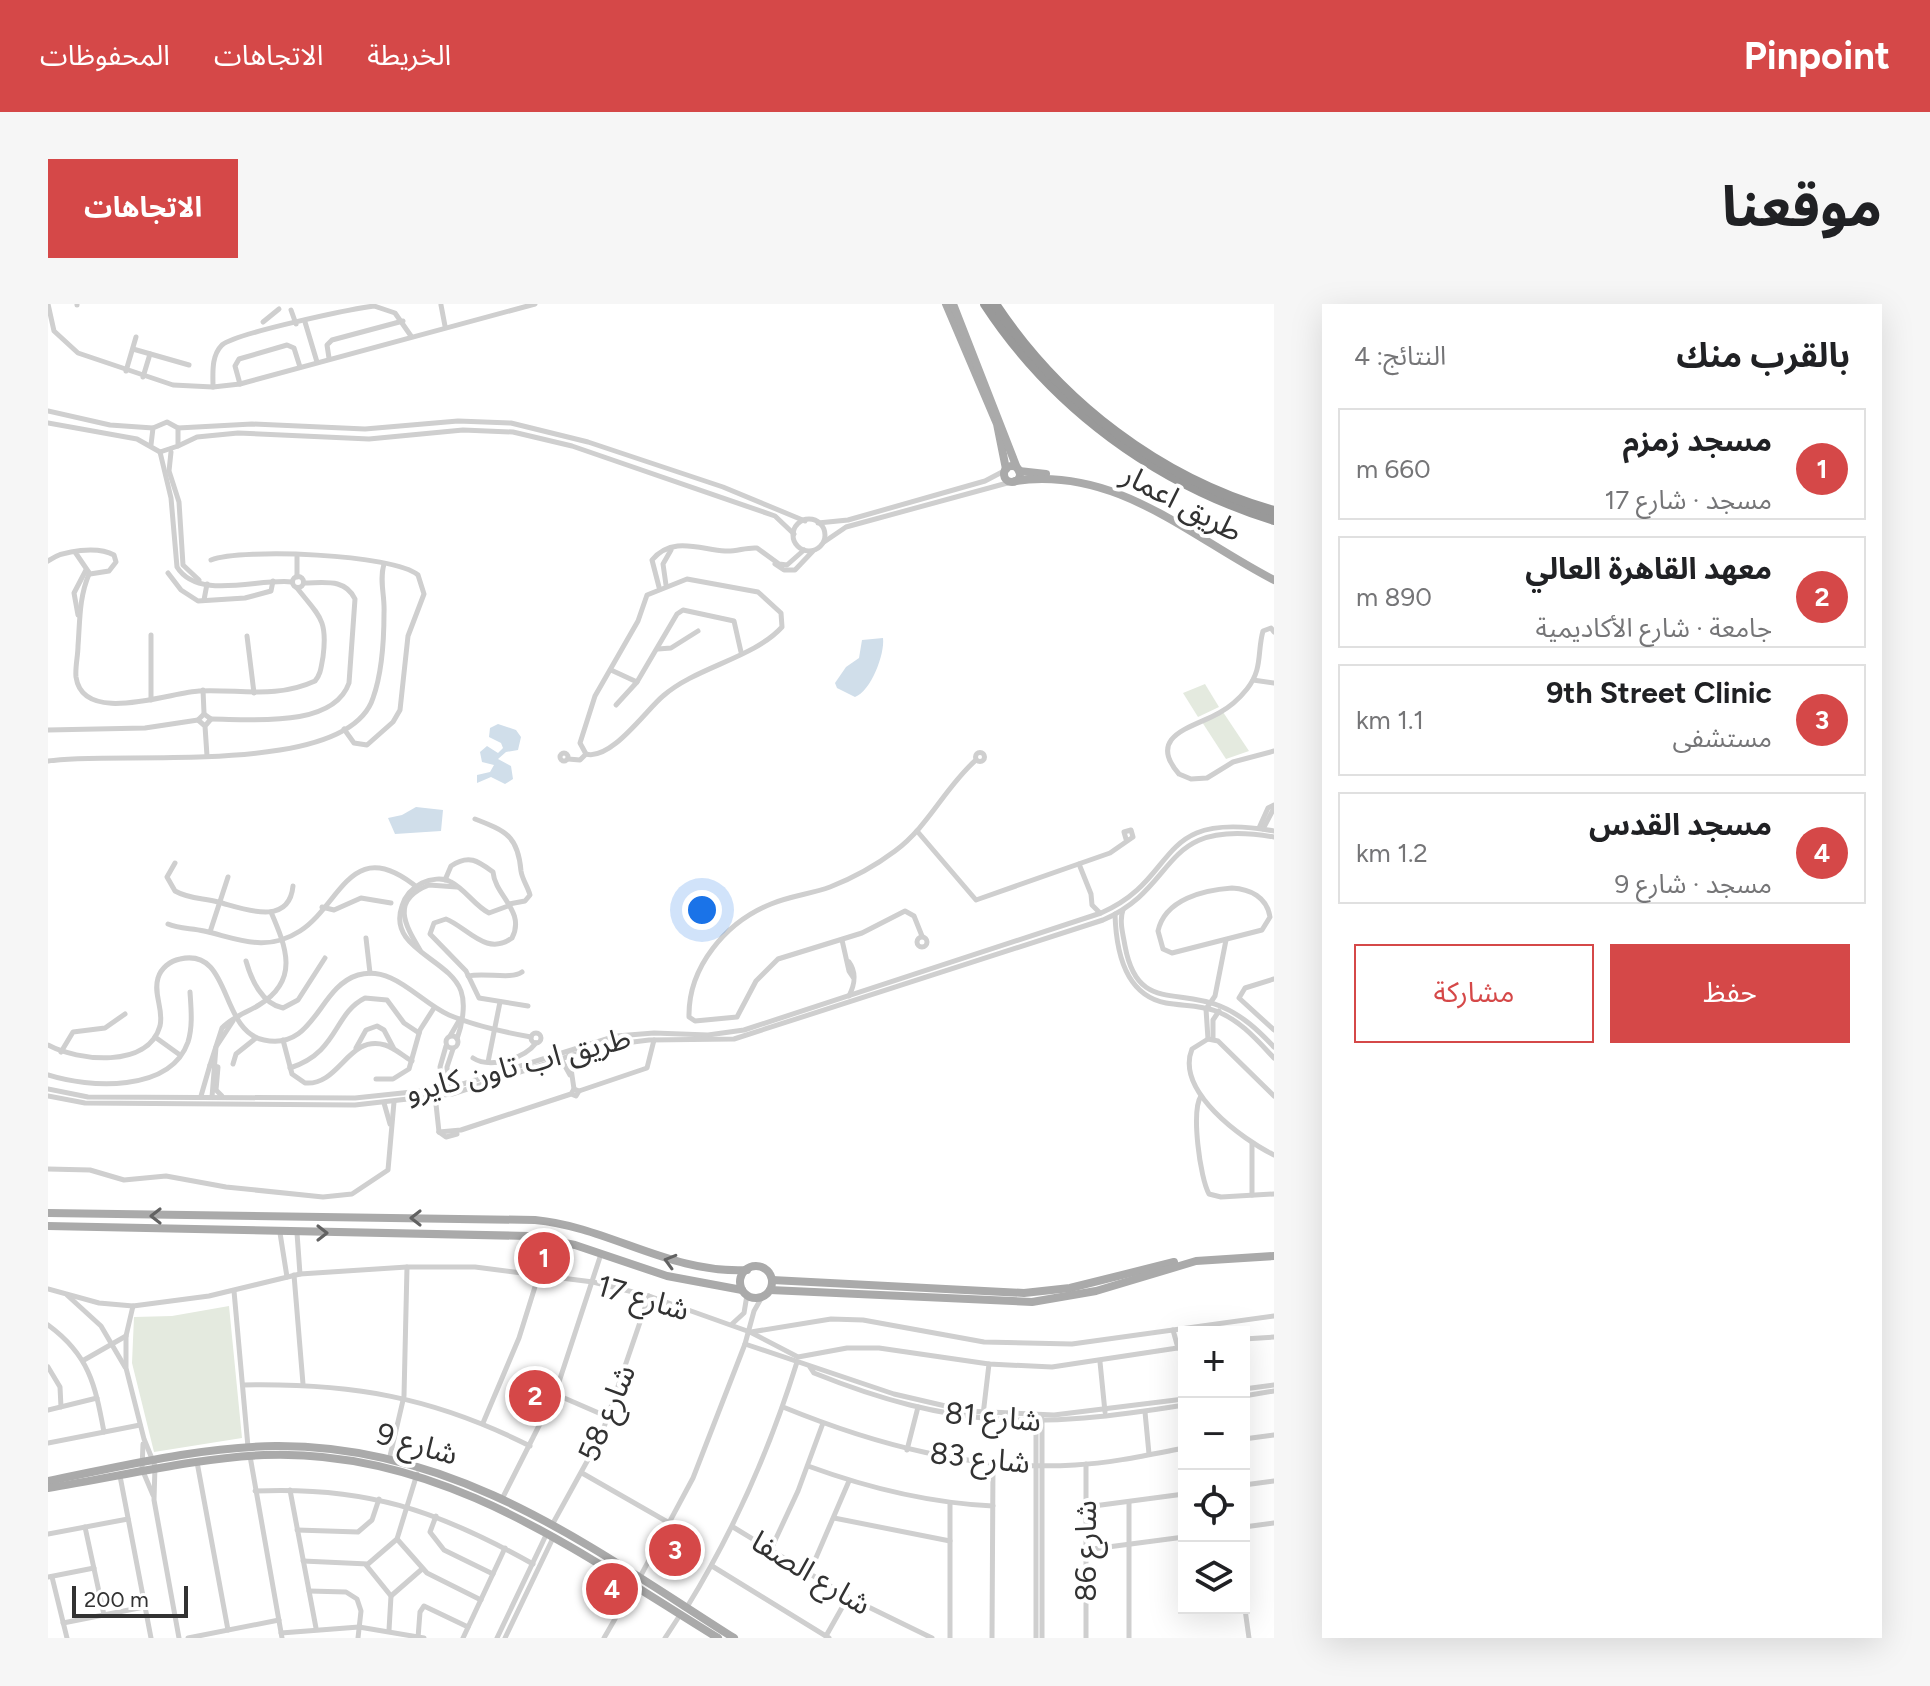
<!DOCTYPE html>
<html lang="ar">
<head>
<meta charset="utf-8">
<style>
	body { margin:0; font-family:Figtree,"Noto Sans Arabic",sans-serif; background:#f6f6f6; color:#202124; direction:rtl }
	.controls { position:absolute; right:24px; bottom:24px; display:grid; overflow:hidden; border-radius:0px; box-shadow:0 8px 32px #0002 }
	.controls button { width:72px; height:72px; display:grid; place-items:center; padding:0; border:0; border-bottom:2px solid #e0e0e0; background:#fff; color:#202124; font:40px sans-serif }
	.scale { position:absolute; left:24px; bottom:20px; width:116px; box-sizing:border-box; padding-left:8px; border:4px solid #323232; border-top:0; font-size:22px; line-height:28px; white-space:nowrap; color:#323232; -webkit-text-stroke:6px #fff; paint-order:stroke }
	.you { position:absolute; left:654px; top:606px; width:28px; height:28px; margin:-20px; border:6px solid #fff; border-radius:50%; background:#1a73e8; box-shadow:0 0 0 12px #1a73e833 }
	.badge { display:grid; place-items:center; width:52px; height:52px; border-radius:50%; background:#d54848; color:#fff; font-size:26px; font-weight:700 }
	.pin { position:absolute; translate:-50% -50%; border:4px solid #fff; box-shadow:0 2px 8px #0006 }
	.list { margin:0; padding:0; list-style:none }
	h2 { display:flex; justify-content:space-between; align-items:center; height:104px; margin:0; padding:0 32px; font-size:34px }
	h2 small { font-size:26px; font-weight:400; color:#757577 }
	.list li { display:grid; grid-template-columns:52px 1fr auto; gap:24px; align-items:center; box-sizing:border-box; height:112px; margin:0 16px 16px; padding:0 16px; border:2px solid #e0e0e0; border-radius:0px }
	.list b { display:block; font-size:30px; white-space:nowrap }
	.list p { margin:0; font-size:26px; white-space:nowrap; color:#757577 }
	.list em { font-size:26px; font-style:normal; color:#757577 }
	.actions { display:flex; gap:16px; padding:24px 32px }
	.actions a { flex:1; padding:18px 0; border:2px solid #d54848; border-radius:0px; text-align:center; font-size:28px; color:#d54848 }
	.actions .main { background:#d54848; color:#fff }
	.icon { flex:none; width:44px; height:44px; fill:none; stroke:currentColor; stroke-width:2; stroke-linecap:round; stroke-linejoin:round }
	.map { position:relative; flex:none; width:1226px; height:1334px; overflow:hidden; direction:ltr; border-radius:0px }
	header { display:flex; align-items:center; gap:48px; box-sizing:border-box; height:112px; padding:0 40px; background:#d54848; color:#fff }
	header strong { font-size:38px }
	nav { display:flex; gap:44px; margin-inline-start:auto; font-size:28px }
	.intro { display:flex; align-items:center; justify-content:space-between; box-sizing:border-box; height:192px; padding:0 48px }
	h1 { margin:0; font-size:56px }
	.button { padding:20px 36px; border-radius:0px; background:#d54848; color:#fff; font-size:28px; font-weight:700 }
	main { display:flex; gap:48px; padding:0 48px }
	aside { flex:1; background:#fff; border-radius:0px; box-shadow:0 8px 32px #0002 }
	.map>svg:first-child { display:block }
	.green { fill:#e4eadf }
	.water { fill:#d0deea }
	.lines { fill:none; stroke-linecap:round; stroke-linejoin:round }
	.minor { stroke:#cfcfcf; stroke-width:5 }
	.major { stroke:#aaa; stroke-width:8 }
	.highway { stroke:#999; stroke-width:10 }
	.oneway { stroke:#626262 }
	.labels { text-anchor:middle; stroke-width:8; stroke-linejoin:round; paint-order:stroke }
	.street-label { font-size:30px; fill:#323232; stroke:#fff }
</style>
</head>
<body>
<header>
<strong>Pinpoint</strong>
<nav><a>الخريطة</a><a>الاتجاهات</a><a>المحفوظات</a></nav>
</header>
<div class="intro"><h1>موقعنا</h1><a class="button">الاتجاهات</a></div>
<main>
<aside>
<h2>بالقرب منك<small>النتائج: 4</small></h2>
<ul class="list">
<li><span class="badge">1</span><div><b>مسجد زمزم</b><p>مسجد · شارع 17</p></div><em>660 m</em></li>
<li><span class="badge">2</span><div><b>معهد القاهرة العالي</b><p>جامعة · شارع الأكاديمية</p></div><em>890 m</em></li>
<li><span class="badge">3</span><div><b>9th Street Clinic</b><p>مستشفى</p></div><em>1.1 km</em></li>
<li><span class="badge">4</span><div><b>مسجد القدس</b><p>مسجد · شارع 9</p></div><em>1.2 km</em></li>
</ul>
<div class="actions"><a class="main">حفظ</a><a>مشاركة</a></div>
</aside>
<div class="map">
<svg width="1226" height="1334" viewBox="0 0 1226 1334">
	<rect width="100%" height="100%" fill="#fff"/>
	<g class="green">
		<path d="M1157,380l14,23 -21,10 -15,-24z"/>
		<path d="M1175,408l26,39 -23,8 -24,-37z"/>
		<path d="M181,1002l13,132 -88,14 -22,-89 2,-46 38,-1z"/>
	</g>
	<g class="water">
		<path d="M814,336l21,-2c2,16 -12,53 -28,59l-18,-9 -2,-5 11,-16 13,-9z"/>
		<path d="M450,420l18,6 5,7 -3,13 -12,2 -8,7 13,7 2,13 -8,5 -14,-7 -14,6v-8l13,-3 4,-7 -12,-3 -2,-10 7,-6 11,7 5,-5 -2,-5 -12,-6 1,-9z"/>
		<path d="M368,503l27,3 -2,21 -46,3 -7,-16 14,-3z"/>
	</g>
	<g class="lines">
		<g class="minor">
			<path d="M0,0l6,27 24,22 95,32 40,2 27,-3 295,-80"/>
			<path d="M29,1v-1"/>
			<path d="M393,1l4,21"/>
			<path d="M243,6l5,14"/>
			<path d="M215,18l16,-13"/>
			<path d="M257,18l12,40"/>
			<path d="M85,45l56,16"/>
			<path d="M281,54l-2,-13 5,-5 71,-19"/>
			<path d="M78,67l10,-34"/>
			<path d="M95,73l7,-23"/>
			<path d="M192,80l-5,-18 4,-7 48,-14 7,3 6,19"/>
			<path d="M165,83c0,-14 -2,-31 9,-42 14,-12 129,-36 152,-39l21,7 16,23"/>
			<path d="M0,107l62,14 43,3"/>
			<path d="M0,119l89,16 23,13 18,-6v-18l-11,-6 -14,6 -2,17"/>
			<path d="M130,124l74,-4 113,5 93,-8 53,2 77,19 135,45 82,34"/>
			<path d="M130,142l19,-9 41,-4 131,6 94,-9 50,2 59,14 203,70 19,18"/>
			<path d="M112,148l11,46 6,69c21,34 82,11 115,15"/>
			<path d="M123,148l-2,19 10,31 4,63 16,15"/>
			<circle cx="761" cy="231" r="16"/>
			<path d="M770,219l30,-3 137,-39 19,-10"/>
			<path d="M776,238l22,-15 165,-45"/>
			<path d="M249,251v22"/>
			<path d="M163,256c31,-12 183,-6 207,15l6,19 -16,42 -8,74 -7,12 -26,23 -13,-2 -10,-14"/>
			<path d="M0,257c15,-11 50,-15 66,-6l2,7 -7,9 -19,3 -15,-22"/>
			<path d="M727,260l9,6h11l18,-19"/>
			<path d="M120,269l13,17 17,11 47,-3 26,-7 2,-10"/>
			<path d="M41,270c-10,24 -9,46 -11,72 0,10 -3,21 -2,31 7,49 95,15 123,14 41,-2 77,8 116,-10 6,-7 6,-14 8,-24 5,-38 -4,-41 -26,-69"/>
			<circle cx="250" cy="278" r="5.5"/>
			<path d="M639,275l71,13 23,21 1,14c-28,31 -86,40 -119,69 -17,14 -52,65 -77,58l-6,-11 15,-47 43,-75 9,-26z"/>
			<path d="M618,281l-3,-21 8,-14"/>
			<path d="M611,283l-7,-27c20,-24 47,-11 73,-9 11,1 21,-4 32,-3l22,16 8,1 17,-15"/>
			<path d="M156,296l3,-16"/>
			<path d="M30,311l-4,-22 12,-23"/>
			<path d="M1226,328l-3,-4 -8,3c-6,21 0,38 -16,58 -8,10 -17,18 -28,24 -24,14 -74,22 -40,61l12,5 16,-1 26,-16 41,-11"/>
			<path d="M103,331v65"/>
			<path d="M199,332l7,57"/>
			<path d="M610,345l13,-1 27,-17"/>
			<path d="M563,366l26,12 40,-68 6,-4 51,11 7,31"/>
			<path d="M1205,376l21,3"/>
			<path d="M155,386l1,23"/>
			<path d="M568,401l21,-23"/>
			<path d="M163,415c38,0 122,10 138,-36l6,-84c-10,-21 -31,-16 -51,-16"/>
			<path d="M157,422l-7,-6 6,-6 7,5 -6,7 2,30"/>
			<path d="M0,426l97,-2 53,-8"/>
			<circle cx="932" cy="453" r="4.5"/>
			<circle cx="516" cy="453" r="4"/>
			<path d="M520,455l12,1 6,-6"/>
			<path d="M0,457c67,-11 299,18 325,-63 9,-25 11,-60 11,-85 1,-18 -5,-32 0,-49"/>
			<path d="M427,515c31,12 43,17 46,52 1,8 7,16 9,24l-5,6 -16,3"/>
			<path d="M1211,524l9,-20 6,-3"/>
			<path d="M1215,525l11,-21"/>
			<path d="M869,527l59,69 134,-47 23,-16 -2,-7 -7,2 2,7"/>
			<path d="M127,559l-8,14 8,14c14,8 28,7 43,11 24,6 71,26 75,-16"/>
			<path d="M1031,560l12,30 1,11 8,8"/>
			<path d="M397,576l6,-14c18,-12 27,-5 42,6 2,24 33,39 19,66 -26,19 -45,-11 -66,-19l-12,4 -4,11 36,37 13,27 49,8"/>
			<path d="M1184,584c18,1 35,9 38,29l-8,13 -90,23 -9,-4 -5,-18c7,-32 46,-41 74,-43z"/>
			<path d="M274,603l12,3 27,-12 30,5"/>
			<path d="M1075,606c-4,11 0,24 2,36 12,65 50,42 95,60 22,9 38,24 54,41"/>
			<path d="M1067,610c1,36 9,81 51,89 17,3 34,2 50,8 24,9 41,29 58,47"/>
			<path d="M120,620c11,5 24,4 36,7 35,8 62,22 96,0 41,-26 51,-99 119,-42"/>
			<path d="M162,628l18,-55"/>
			<path d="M874,632l-8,-20 -9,-5 -43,22 -84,26 -22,22 -19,36 -42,4 -6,-4c-1,-50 37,-95 82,-113 19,-8 40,-10 59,-17 23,-9 45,-21 65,-36 34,-25 50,-64 81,-91"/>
			<circle cx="874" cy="638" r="5"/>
			<path d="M318,634l4,35"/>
			<path d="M794,636l7,31 4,6"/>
			<path d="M372,646c-15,-25 -30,-50 9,-65l28,2"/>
			<path d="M198,657c5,18 16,43 37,47l15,-8 27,-42"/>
			<path d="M801,658c8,11 6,22 0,34"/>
			<path d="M420,672c17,-4 43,4 54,-4"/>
			<path d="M1226,675l-29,9 -6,10 35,32"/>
			<circle cx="488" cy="734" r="5"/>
			<circle cx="404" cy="738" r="6"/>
			<path d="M402,732l10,-17"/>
			<path d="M107,733l25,18"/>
			<path d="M409,735c5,-14 9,-34 4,-48 -12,-33 -74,-42 -59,-85 3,-10 10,-18 20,-23 8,-4 21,-6 29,-1 15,8 24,24 38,31l19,-7"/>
			<path d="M1160,735l-2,-30 9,-13 11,-56"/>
			<path d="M1165,735v-19l6,-9"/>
			<path d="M235,736l9,34 13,9c35,3 43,-49 80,-38 10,3 18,11 27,16"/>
			<path d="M0,741c30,16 100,24 112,-19 4,-17 -7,-31 -2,-48 3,-10 12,-17 22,-19 52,-12 39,72 84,81 51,11 54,-53 94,-65 36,-10 61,27 91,40 26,11 54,17 82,22"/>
			<path d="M308,744l10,-18 11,-4 7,4 10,19"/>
			<path d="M13,748l12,-20 32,-4 20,-14"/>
			<path d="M521,751l5,34"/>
			<path d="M512,753l10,18"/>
			<path d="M425,754c17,11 51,1 63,-15"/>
			<path d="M440,758l12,-60"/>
			<path d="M185,760l3,-10 20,-16"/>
			<path d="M162,761l12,-37c10,-11 24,-15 37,-23 41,-25 27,-58 12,-93"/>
			<path d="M242,764c49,-16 43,-54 75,-70l22,2 17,23 15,10"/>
			<path d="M0,771c41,13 122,18 140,-33 5,-16 3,-34 2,-50"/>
			<path d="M328,775h17l16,-10 11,-39 14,-22"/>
			<path d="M0,785l40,8 267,1 95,-10 166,-52 38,-3 54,2 36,-5 357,-117c81,-35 51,-104 173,-82"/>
			<path d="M395,785l-3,-22 6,-21"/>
			<path d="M400,785l-1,-22 6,-18"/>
			<path d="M531,787l68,-23 7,-28"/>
			<path d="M387,791l4,37"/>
			<path d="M0,792l37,7 270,2 97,-11 149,-48 48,-6 85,-1 369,-119c79,-34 54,-103 171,-83"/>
			<path d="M153,792l9,-31 8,2 -2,23 6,6"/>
			<path d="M1153,792c-10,15 -1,82 8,98l12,3 53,-3"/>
			<path d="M1226,792l-56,-55 -10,-2 -16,10c-17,42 50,90 82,106"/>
			<path d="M164,793l4,-50 17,-26"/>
			<path d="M336,799l6,21"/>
			<path d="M391,828l22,-2 110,-36 5,2 3,-5 -5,-2 -3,5"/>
			<path d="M391,828l7,5 11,-3"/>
			<path d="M1204,840v51"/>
			<path d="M0,865l42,1 34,10 42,-4 60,11 97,10 29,-3 36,-24 6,-68"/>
			<path d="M232,929l7,44"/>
			<path d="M249,929l3,41"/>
			<path d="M246,971l9,109"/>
			<path d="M0,985l51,14 34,3 76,-10 91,-22 107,-7h68l118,15 56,14 101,36 48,25 49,-9h32l110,16 63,3 132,-20"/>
			<path d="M186,987l14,156"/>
			<path d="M19,991l34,31 24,41"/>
			<path d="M714,993l-8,14 -9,33 149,50 73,17 87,4 130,-16"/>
			<path d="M85,1002l-7,30v32l18,71 11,27 -1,34 25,138"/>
			<path d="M684,1020l12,-11 3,-18"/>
			<path d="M0,1021c41,30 47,59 56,107"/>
			<path d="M1125,1026l5,18"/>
			<path d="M703,1028l80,-13 32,1 121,22 88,2 202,-28"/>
			<path d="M1196,1035l30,-2"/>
			<path d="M36,1056l42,-24"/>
			<path d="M1052,1058l5,50"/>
			<path d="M0,1063l12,20 1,20"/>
			<path d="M762,1063l4,6c139,56 224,56 370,32"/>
			<path d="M195,1081c109,-2 190,12 287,61"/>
			<path d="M1196,1085l30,-4"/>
			<path d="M507,1090l53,23"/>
			<path d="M1196,1092l30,-5"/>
			<path d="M735,1103c93,38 190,64 292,58 37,-2 73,-10 109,-17"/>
			<path d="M0,1106l49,-12"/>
			<path d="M1097,1108l4,42"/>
			<path d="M935,1111l6,-51"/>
			<path d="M994,1115v219"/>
			<path d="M435,1119l36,-85 20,-64"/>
			<path d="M1196,1135l30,-4"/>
			<path d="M0,1139l92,-18"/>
			<path d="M95,1140l-1,25 11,26"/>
			<path d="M859,1146l11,-43"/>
			<path d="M202,1152l32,182"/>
			<path d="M342,1152l14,-60 3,-129"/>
			<path d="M149,1158l31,168"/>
			<path d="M760,1162c60,22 121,37 185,40"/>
			<path d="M534,1169l89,51"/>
			<path d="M72,1172l31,162"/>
			<path d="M1196,1181l30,-4"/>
			<path d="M242,1186l26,138"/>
			<path d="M207,1187c110,-5 182,19 278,73"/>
			<path d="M454,1195l53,-105 46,-140"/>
			<path d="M1081,1198v136"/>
			<path d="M902,1199v135"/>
			<path d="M1038,1203l98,-13"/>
			<path d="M388,1212l-6,16 14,18 49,24"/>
			<path d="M786,1214l116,23"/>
			<path d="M504,1221l49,-89 48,-140"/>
			<path d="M37,1223l19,88"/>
			<path d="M685,1223l115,70 84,41"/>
			<path d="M1196,1223l30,-4"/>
			<path d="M249,1226l61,2 14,-12 7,-21"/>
			<path d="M0,1230l80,-15"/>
			<path d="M349,1235l30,34 54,27"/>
			<path d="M723,1245l27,-58 25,-68"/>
			<path d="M1037,1246l99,-13"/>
			<path d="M255,1257l65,3 29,-25 20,-65"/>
			<path d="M318,1261l25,31 -2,34"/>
			<path d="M664,1262l117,72"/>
			<path d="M761,1270l40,-93"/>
			<path d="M0,1273l46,-9"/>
			<path d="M4,1273l15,61"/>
			<path d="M592,1273l53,-99 52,-134"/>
			<path d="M261,1287l37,1 11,7 4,12 -3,27"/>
			<path d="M343,1292l31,-27"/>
			<path d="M1196,1298l5,36"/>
			<path d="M639,1303c48,-78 83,-158 110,-245"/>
			<path d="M15,1319l81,-16"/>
			<path d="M233,1329l78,-6 65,11"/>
			<path d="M778,1332l22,-39"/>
			<path d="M140,1334l91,-18"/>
			<path d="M370,1334l2,-26 4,-6 44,21"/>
			<path d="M415,1334l42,-90"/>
			<path d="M449,1334l50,-105"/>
			<path d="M457,1334l48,-100"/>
			<path d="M556,1334l30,-52"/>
			<path d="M617,1334l15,-23"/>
			<path d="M944,1334l1,-175"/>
			<path d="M988,1334v-217"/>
			<path d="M1038,1334v-174"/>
		</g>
		<g class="major">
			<path d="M898,0l51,120 9,45"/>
			<path d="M905,0l64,164"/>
			<circle cx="964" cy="170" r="8"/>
			<path d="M971,167l27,3"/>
			<path d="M967,177c102,-15 175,56 259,99"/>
			<path d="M0,909l487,7c74,7 135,54 212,50"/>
			<path d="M0,922l480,10 47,9 92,31 75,14"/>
			<circle cx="708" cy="978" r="16"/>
			<path d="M724,976l252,13 46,-5 104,-26"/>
			<path d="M722,986l262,12 64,-11 100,-30 78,-5"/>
			<path d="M0,1177c75,-15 151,-34 228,-35 180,-1 313,100 458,192"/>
			<path d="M0,1184c70,-11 146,-30 216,-33 176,-7 312,96 454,183"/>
		</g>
		<g class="highway">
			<path d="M937,0c68,104 171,179 289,216"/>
			<path d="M947,0c65,98 165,175 279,207"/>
		</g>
	</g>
	<defs><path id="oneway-chevron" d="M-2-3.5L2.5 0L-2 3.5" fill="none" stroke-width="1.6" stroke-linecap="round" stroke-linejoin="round" transform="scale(2)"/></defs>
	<g class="oneway">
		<use href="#oneway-chevron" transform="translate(108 912) rotate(-180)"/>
		<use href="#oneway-chevron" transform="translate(368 914) rotate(-180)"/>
		<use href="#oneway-chevron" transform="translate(274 929)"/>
		<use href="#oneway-chevron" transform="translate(622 957) rotate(-164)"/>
	</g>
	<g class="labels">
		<g class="street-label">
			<text transform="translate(1134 199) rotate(28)" y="10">طريق اعمار</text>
			<text transform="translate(470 761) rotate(-14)" y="10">طريق اب تاون كايرو</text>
			<text transform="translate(595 994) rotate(16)" y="10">شارع 17</text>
			<text transform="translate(559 1109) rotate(-67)" y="10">شارع 58</text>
			<text transform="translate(945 1113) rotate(5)" y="10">شارع 81</text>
			<text transform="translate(369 1140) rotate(16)" y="10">شارع 9</text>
			<text transform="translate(932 1154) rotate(6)" y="10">شارع 83</text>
			<text transform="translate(1038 1247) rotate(-90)" y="10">شارع 86</text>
			<text transform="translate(763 1269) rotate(31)" y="10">شارع الصفا</text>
		</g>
	</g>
</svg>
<div class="controls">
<button>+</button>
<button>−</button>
<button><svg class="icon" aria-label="locate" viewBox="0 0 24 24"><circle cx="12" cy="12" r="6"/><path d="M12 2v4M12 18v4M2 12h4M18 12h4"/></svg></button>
<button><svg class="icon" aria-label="layers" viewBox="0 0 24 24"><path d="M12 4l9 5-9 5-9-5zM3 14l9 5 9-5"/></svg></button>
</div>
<div class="scale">200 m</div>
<div class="you"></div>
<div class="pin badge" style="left:496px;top:954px">1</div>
<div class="pin badge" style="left:487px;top:1092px">2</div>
<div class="pin badge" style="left:627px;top:1246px">3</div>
<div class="pin badge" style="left:564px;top:1285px">4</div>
</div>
</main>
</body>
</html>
